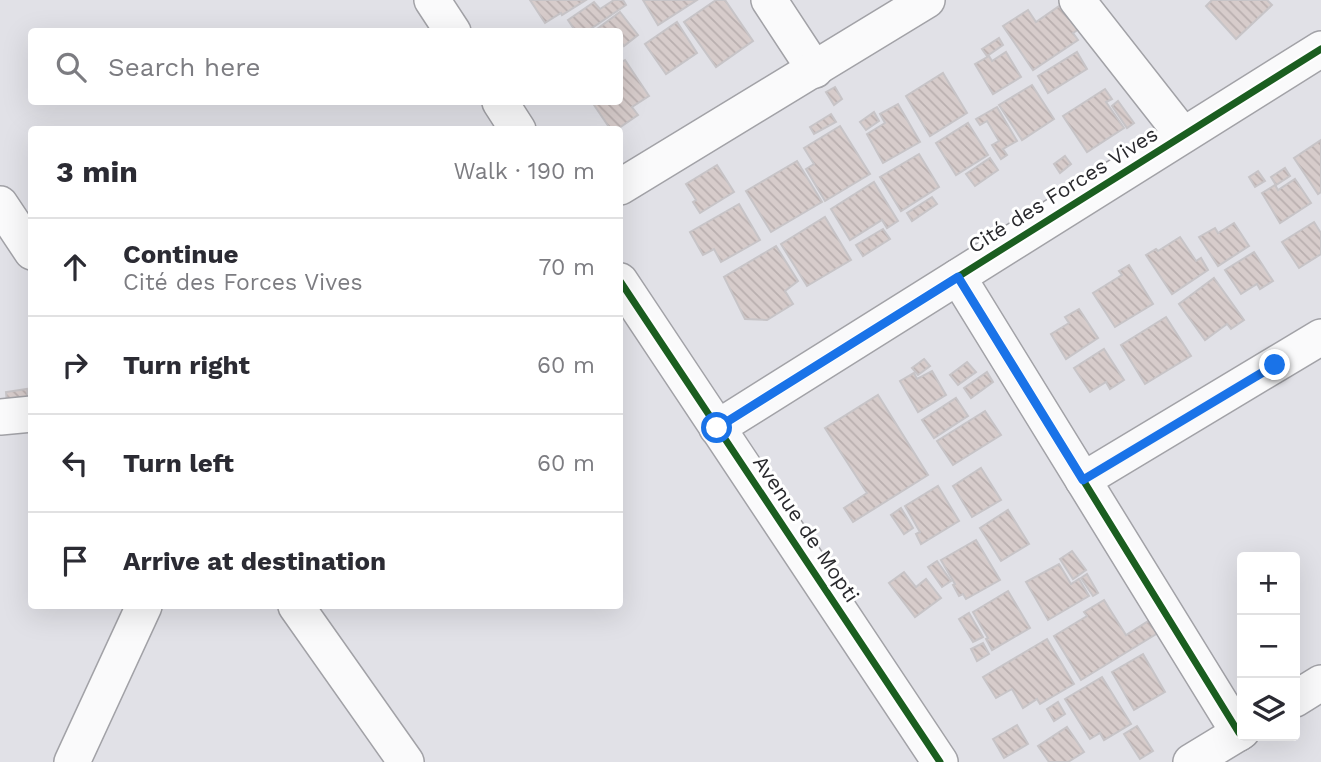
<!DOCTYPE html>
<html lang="en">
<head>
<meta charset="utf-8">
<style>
	body { margin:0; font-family:"Work Sans",sans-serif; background:#f7f7f7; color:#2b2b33 }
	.controls { position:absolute; right:21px; bottom:21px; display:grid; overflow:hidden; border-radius:7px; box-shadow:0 7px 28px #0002 }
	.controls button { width:63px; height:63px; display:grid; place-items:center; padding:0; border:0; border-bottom:2px solid #e1e1e2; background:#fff; color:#2b2b33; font:35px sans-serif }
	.stop { position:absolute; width:21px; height:21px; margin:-16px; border:5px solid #1a73e8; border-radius:50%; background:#fff }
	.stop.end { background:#1a73e8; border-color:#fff; box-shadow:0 2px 7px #0008 }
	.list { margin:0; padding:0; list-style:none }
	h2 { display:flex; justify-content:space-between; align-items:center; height:91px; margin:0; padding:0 28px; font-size:30px }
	h2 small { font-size:23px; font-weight:400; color:#7c7c81 }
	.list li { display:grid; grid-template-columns:46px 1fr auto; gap:21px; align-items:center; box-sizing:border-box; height:98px; padding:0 28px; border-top:2px solid #e1e1e2 }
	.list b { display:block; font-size:26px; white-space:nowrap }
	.list p { margin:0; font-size:23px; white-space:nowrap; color:#7c7c81 }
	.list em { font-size:23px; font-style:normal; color:#7c7c81 }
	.icon { flex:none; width:38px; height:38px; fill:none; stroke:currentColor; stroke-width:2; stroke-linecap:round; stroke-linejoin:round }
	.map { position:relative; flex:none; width:1321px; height:762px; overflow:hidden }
	.search { position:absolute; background:#fff; box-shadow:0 7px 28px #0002; left:28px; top:28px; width:595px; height:77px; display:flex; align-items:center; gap:18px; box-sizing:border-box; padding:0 24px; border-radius:7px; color:#7c7c81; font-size:26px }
	.panel { position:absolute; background:#fff; box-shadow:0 7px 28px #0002; left:28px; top:126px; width:595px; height:483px; border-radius:7px }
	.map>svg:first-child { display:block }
	.building { fill:url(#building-back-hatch); stroke:#c7c4c7; stroke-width:2 }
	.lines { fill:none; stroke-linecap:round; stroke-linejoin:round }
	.minor-casing { stroke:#a2a2a7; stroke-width:38 }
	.minor { stroke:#fafafb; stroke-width:35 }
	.cycleway-casing { stroke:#fff; stroke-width:11 }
	.cycleway { stroke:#1b5e20; stroke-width:7 }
	.route { stroke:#1a73e8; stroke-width:9 }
	.labels { text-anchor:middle; stroke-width:6; stroke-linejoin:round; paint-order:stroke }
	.street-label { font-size:21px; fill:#29292d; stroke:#fff }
</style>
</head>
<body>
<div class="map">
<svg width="1321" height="762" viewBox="0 0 1321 762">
	<defs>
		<pattern id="building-back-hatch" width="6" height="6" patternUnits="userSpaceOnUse" patternTransform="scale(1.75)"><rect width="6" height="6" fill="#d7cccb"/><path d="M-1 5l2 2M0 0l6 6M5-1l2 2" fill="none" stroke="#b9afaf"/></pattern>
	</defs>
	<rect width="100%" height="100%" fill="#e1e1e7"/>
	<g class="building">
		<path d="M530,0h56l-24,15 -1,-2 -16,10z"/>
		<path d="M614,0h9l3,5 -40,27h-10l-8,-12 26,-18 6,7z"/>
		<path d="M643,0h54l-39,25z"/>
		<path d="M716,0h9l28,41 -37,26 -32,-45z"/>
		<path d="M1212,0h55l5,5 -36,34 -30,-33z"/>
		<path d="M1065,2l17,25 -9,6 5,7 -45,30 -30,-44 25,-16 8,12z"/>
		<path d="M620,12l18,23 -14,11 -2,-3 -2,1v-12h-27z"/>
		<path d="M677,22l20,31 -31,21 -21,-30z"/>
		<path d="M999,38l4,7 -16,11 -5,-7z"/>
		<path d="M1006,52l15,25 -28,17 -18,-30 14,-8 3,5z"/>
		<path d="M1077,52l10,17 -39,24 -10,-17z"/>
		<path d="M625,60l24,36 -17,11 6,8 -22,15h-5l-19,-28h28v-39z"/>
		<path d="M943,73l24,40 -37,23 -24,-40z"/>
		<path d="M1032,85l22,34 -32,21 -23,-35z"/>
		<path d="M835,87l7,12 -8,6 -8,-13z"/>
		<path d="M1105,89l7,10 -6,3 18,26 -37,24 -24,-36z"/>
		<path d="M1118,101l16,22 -7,5 -15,-22z"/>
		<path d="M898,104l22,38 -37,21 -16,-29 18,-11 -5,-9z"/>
		<path d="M997,107l20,34 -14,8 4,6 -6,4 -9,-14 7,-4 -12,-20 -7,4 -4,-6z"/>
		<path d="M874,112l5,9 -13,9 -6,-8z"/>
		<path d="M831,114l5,8 -22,12 -4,-7z"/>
		<path d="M968,123l20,32 -32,20 -20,-32z"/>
		<path d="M840,126l30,48 -45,27 -19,-32 8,-5 -10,-16z"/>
		<path d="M1321,140v52l-3,2 -24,-36z"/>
		<path d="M919,154l20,33 -38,24 -21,-34z"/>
		<path d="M1065,156l6,8 -11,9 -6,-9z"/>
		<path d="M990,158l8,12 -23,16 -9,-12z"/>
		<path d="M797,161l25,41 -51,30 -25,-41z"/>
		<path d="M717,165l17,27 -34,21 -7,-11 3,-2 -10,-16z"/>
		<path d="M1285,168l5,8 -14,9 -5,-8z"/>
		<path d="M1258,171l7,10 -10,6 -6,-10z"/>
		<path d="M1295,179l16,24 -31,20 -18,-30 13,-8 3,5z"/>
		<path d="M874,182l24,39 -11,7 -5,-8 -32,20 -19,-31z"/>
		<path d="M932,197l5,7 -25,17 -5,-8z"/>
		<path d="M739,204l21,36 -39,22 -7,-13 -11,6 -13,-23z"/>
		<path d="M825,217l26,43 -44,26 -26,-42z"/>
		<path d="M1314,222l7,11v21l-22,14 -17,-26z"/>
		<path d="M1234,223l15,23 -31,20 -19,-29 16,-9 3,5z"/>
		<path d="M883,229l7,10 -27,17 -7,-11z"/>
		<path d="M1180,237l16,24 5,-3 7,12 -36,24 -26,-39 10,-6 2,2z"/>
		<path d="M776,246l22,35 -13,10 8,13 -26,16 -22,-1 -21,-42z"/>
		<path d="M1254,252l19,29 -13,8 -3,-5 -16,10 -16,-24z"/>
		<path d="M1129,265l24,39 -38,23 -22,-34 29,-18 -3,-4z"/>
		<path d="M1214,278l30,42 -13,9 -4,-5 -22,16 -26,-36z"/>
		<path d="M1079,309l19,29 -32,21 -15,-25 18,-11 -4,-6z"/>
		<path d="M1166,317l25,39 -46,28 -24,-39z"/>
		<path d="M1104,349l20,31 -14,9 -4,-7 -16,10 -16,-24z"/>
		<path d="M924,359l6,7 -12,9 -6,-7z"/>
		<path d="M967,362l9,10 -18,13 -8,-10z"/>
		<path d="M932,371l14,24 -28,17 -18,-31 14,-8 3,6z"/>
		<path d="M987,372l6,10 -22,16 -7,-10z"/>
		<path d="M27,389l1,11 -21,3 -1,-11z"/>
		<path d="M878,395l50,80 -75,47 -9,-14 23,-15 -42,-65z"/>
		<path d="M956,398l12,18 -34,22 -12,-18z"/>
		<path d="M985,411l16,24 -48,30 -16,-24z"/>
		<path d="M981,468l20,32 -29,17 -19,-31z"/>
		<path d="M938,486l21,35 -38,23 -5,-10 4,-2 -15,-26z"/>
		<path d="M901,508l12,20 -9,6 -13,-19z"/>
		<path d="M1008,510l21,34 -28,17 -21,-33z"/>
		<path d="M976,540l24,40 -34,19 -3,-5 -4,2 -6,-11 2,-1 -14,-24z"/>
		<path d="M1072,551l14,19 -13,9 -13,-20z"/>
		<path d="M937,561l14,20 -9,6 -14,-20z"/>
		<path d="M1059,564l12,20 8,-5 10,17 -41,24 -22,-38z"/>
		<path d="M904,572l12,15 10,-8 15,19 -26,19 -26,-34z"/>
		<path d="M1087,574l11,19 -5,3 -12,-18z"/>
		<path d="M1008,591l22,37 -38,22 -6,-11 2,-1 -15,-26z"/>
		<path d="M1104,600l22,35 24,-15 8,13 -77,47 -27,-44 33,-20 -3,-4z"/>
		<path d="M969,613l14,24 -10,5 -14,-23z"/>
		<path d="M1047,639l27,45 -34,20 -3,-5 -14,9 -11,-19 -16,9 -13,-21z"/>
		<path d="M983,643l6,11 -12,7 -6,-12z"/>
		<path d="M1143,654l22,38 -31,18 -22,-38z"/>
		<path d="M1102,677l29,47 -27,16 -4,-7 -10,6 -25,-40z"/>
		<path d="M1058,702l7,12 -11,7 -7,-12z"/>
		<path d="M1017,725l11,19 -24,14 -11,-19z"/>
		<path d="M1137,726l16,25 -13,8 -16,-25z"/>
		<path d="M1067,727l17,25 -16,10h-19l-11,-16z"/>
	</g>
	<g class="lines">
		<defs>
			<g id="minor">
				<path d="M432,0l21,32"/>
				<path d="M769,0l46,70"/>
				<path d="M1077,0l106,135"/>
				<path d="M500,102l18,28"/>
				<path d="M620,187l307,-187"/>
				<path d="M0,204l32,48"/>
				<path d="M958,277l281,456"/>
				<path d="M620,281l320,481"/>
				<path d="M0,417l32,-3"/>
				<path d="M717,428l604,-379"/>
				<path d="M1083,480l238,-143"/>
				<path d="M296,606l110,156"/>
				<path d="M1295,699l26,-16"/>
				<path d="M72,762l72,-156"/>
				<path d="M1191,762l51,-31"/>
			</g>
		</defs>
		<use href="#minor" class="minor-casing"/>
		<use href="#minor" class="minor"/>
		<defs>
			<g id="cycleway">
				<path d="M958,277l281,456"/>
				<path d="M620,281l320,481"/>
				<path d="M717,428l604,-379"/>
			</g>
		</defs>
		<use href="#cycleway" class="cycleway-casing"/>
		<use href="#cycleway" class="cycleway"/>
	</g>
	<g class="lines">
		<path class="route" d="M717,428l241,-151 125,203 192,-115"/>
	</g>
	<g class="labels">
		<g class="street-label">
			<text transform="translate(1063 190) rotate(-32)" y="7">Cité des Forces Vives</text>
			<text transform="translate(806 529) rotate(56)" y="7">Avenue de Mopti</text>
		</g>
	</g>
</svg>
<div class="controls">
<button>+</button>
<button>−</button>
<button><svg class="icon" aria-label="layers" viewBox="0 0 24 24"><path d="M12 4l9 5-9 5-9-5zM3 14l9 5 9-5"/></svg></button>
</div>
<div class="stop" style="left:717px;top:428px"></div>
<div class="stop end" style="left:1275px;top:365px"></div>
<div class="search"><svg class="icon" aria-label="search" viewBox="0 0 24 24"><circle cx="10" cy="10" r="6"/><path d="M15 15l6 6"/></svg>Search here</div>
<section class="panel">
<h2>3 min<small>Walk · 190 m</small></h2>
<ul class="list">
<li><svg class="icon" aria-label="ahead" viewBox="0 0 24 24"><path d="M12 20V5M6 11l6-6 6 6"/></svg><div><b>Continue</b><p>Cité des Forces Vives</p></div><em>70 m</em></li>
<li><svg class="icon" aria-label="right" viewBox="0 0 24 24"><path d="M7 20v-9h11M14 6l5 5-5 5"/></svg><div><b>Turn right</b></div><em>60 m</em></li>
<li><svg class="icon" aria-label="left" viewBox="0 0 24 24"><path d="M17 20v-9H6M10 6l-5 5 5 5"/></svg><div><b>Turn left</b></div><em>60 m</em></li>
<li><svg class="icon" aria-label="arrive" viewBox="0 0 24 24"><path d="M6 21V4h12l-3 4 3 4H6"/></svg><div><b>Arrive at destination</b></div></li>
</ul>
</section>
</div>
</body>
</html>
